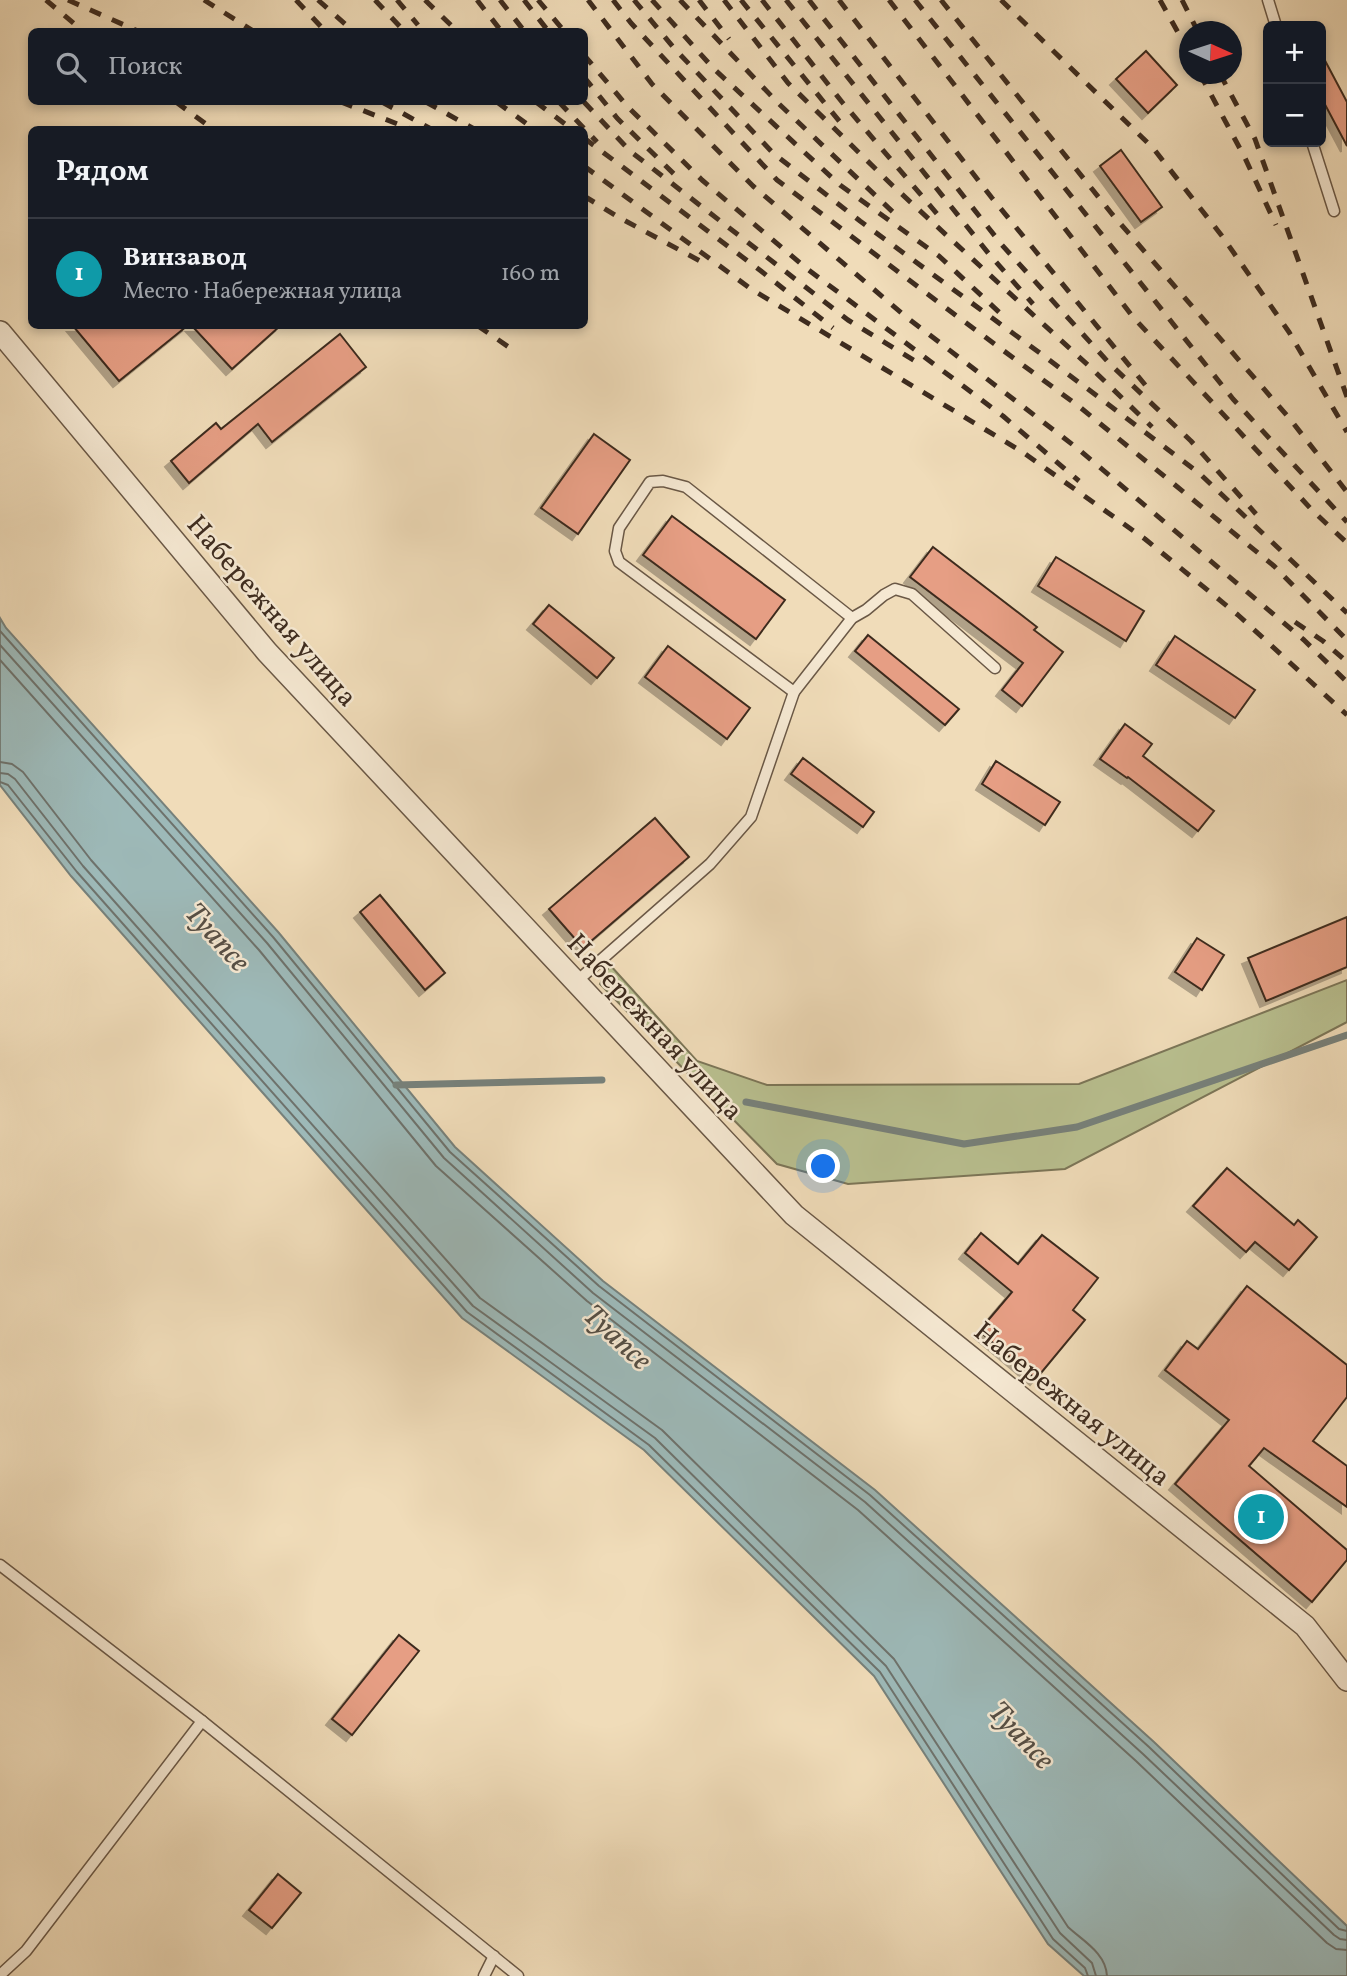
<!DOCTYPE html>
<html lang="ru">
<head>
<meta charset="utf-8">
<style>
	body { margin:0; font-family:Vollkorn,serif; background:#242831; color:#f1f3f6 }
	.controls { position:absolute; right:21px; top:21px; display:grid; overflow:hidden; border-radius:10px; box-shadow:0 4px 10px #0003 }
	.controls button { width:63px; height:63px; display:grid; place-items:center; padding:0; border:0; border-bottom:2px solid #363941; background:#171b24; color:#f1f3f6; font:35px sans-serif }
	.compass { position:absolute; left:1179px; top:21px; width:63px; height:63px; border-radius:50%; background:#171b24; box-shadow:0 4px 10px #0003; rotate:93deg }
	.you { position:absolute; left:824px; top:1167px; width:24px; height:24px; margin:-18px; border:5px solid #fff; border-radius:50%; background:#1a73e8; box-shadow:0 0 0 10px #1a73e833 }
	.badge { display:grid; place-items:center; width:46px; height:46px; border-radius:50%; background:#c59692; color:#fff; font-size:23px; font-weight:700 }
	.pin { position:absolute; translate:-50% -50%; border:4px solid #fff; box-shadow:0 2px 7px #0006 }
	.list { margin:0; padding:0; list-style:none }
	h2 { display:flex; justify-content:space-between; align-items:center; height:91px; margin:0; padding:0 28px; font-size:30px }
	h2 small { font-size:23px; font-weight:400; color:#9ea1a6 }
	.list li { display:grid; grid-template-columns:46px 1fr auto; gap:21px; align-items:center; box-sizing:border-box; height:112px; padding:0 28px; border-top:2px solid #363941 }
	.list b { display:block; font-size:26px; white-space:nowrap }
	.list p { margin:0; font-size:23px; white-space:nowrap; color:#9ea1a6 }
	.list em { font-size:23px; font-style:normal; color:#9ea1a6 }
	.icon { flex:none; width:38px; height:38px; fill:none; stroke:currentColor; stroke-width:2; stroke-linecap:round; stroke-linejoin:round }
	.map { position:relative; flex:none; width:1347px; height:1976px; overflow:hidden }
	.search { position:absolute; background:#171b24; box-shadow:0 4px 10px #0003; left:28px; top:28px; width:560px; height:77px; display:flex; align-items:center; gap:18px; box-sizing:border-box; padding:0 24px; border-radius:10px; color:#9ea1a6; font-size:26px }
	.panel { position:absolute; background:#171b24; box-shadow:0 4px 10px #0003; left:28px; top:126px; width:560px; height:203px; border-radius:10px }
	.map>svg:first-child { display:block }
	.green { fill:#b9c090; stroke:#7c7658; stroke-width:2 }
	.water { fill:#9db9b8; stroke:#77817b; stroke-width:2 }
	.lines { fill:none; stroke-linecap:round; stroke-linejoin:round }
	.shore { stroke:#6e726c; stroke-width:2 }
	.stream { stroke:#77817b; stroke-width:7 }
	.building { fill:#e69e84; stroke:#3e2c1f; stroke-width:2; filter:url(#shadow) }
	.service-casing { stroke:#6a5846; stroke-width:13 }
	.minor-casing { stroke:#6a5846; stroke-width:24 }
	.service { stroke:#f5e8d2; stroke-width:10 }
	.minor { stroke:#f5e8d2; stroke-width:21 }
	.rail { stroke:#3e2c1f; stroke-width:5; stroke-dasharray:12 12; stroke-linecap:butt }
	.labels { text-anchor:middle; stroke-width:5; stroke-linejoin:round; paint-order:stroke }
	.street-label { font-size:28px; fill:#3e2c1f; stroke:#f5e8d2 }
	.water-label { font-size:30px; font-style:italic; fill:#564f45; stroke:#f5e8d2 }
</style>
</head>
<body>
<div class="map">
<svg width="1347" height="1976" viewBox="0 0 1347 1976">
	<defs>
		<filter id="shadow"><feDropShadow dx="-6" dy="6" stdDeviation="0" flood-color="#0004"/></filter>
	</defs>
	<rect width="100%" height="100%" fill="#f0dcb9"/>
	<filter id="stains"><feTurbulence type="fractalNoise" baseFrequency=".00286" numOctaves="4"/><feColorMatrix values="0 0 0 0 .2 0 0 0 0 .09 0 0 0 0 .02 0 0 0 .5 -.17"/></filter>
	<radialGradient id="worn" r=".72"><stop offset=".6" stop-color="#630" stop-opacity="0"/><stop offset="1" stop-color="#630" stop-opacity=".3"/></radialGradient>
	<path class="green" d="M610,965l87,96 70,24 312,-1 268,-104v42l-282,147 -217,15 -71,-20 -177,-180z"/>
	<path class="water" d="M0,618l6,10 273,305 176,214 148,134 272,209 279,252 193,184v50h-263l-36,-32 -174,-268 -230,-226 -182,-132 -391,-442 -71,-91z"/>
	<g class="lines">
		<g class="shore">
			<path d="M0,631l273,306 177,215 149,134 271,209 279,252 190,182 8,2"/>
			<path d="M0,645l267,298 177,215 149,135 272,209 278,252 191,181 6,4 7,1"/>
			<path d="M0,660l259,290 177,216 151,135 271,209 278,251 191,182 9,6 11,1"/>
			<path d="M0,762l12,2 11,8 68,88 389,438 182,132 232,229 174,268c15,14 38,26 39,49"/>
			<path d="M0,773l8,1 7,5 68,87 390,440 182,132 231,228 174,267 32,30 4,13"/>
			<path d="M0,782l8,3 69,87 390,440 182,133 231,227 173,267 32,29 3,8"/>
		</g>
		<g class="stream">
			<path d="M396,1085l206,-5"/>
			<path d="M746,1102l218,42 113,-17 270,-92"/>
		</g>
	</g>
	<g class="building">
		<path d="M1146,51l31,34 -29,28 -32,-34z"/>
		<path d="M1321,53l26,49v44l-26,-49z"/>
		<path d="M1121,150l41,57 -21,15 -41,-56z"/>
		<path d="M73,326h114l-68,55z"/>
		<path d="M192,326h88l-48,43z"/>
		<path d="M340,334l26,33 -94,75 -14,-18 -69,59 -18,-22 45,-38 5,6z"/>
		<path d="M594,434l36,26 -52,74 -37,-26z"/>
		<path d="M672,516l113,84 -29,39 -113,-84z"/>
		<path d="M933,547l104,80 -3,3 29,22 -41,54 -20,-16 21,-27 -113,-86z"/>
		<path d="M1056,557l88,54 -18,30 -88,-55z"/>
		<path d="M549,605l65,53 -17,20 -64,-54z"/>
		<path d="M868,635l91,74 -14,16 -90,-74z"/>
		<path d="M1175,636l80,54 -20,28 -79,-53z"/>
		<path d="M668,646l82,62 -23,31 -82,-62z"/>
		<path d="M1125,724l27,20 -9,12 71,55 -16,20 -70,-54 -1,1 -27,-19z"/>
		<path d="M803,758l71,54 -11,15 -72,-53z"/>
		<path d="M996,761l64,41 -15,23 -63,-41z"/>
		<path d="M655,818l34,39 -106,91 -34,-39z"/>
		<path d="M380,895l65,78 -20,17 -65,-78z"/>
		<path d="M1347,917v50l-81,34 -18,-43z"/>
		<path d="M1197,938l27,17 -22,35 -27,-18z"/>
		<path d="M1227,1168l67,57 4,-5 19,17 -28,33 -34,-28 -9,10 -53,-46z"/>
		<path d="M981,1233l37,31 24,-29 56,43 -25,32 12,10 -49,59 -57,-48 33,-39 -47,-39z"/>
		<path d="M1247,1286l100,79v32l-34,44 34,25v41l-83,-59 -15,18 98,84v10l-35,42 -137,-118 54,-64 -64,-50 22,-29 11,8z"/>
		<path d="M399,1635l20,16 -67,84 -20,-16z"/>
		<path d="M278,1874l23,19 -29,35 -23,-18z"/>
	</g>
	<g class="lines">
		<defs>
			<g id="service">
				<path d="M1268,0l8,26"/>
				<path d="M1312,142l22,69"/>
				<path d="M794,692l-175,-130 -4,-11 4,-23 31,-46 13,-1 23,6 166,131"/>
				<path d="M576,982l134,-118 41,-47 43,-125 58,-74 14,-8 18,-15 11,-6 17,5 83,74"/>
				<path d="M0,1565l202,156 316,255"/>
				<path d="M0,1975l26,-24 176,-230"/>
				<path d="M484,1976l10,-20"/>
			</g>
			<path id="minor" d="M0,332l267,320 527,563 511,411 42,54"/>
		</defs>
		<use href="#service" class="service-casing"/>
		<use href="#minor" class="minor-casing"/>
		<use href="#service" class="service"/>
		<use href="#minor" class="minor"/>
		<g class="rail">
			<path d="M46,0l38,32"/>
			<path d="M68,0l72,32"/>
			<path d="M204,0l51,32"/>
			<path d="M296,0l30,32"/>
			<path d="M318,0l36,32"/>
			<path d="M375,0l30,32"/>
			<path d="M397,0l21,25"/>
			<path d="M425,0l33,32"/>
			<path d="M477,0l25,32"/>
			<path d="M500,0l25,32"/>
			<path d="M524,0l25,32"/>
			<path d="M538,0l27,32"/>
			<path d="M588,0l64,84 101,102 152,130 172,132 227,192 43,42"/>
			<path d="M613,0l18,23 146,157 177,134 127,94 193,158 73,74"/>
			<path d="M634,0l40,48 99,105 87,68 188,138 151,114 148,140"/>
			<path d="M652,0l62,69 126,116 99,71 61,57"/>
			<path d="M680,0l98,103 118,112"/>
			<path d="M699,0l30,39"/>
			<path d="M724,0l64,83 105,103 197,181 62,60"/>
			<path d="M741,0l99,122"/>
			<path d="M762,0l80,102 102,120"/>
			<path d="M786,0l203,254 44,50"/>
			<path d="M809,0l193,245 107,118 82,78 65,73"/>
			<path d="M839,0l153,198 159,194"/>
			<path d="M889,0l244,317 179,193 35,33"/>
			<path d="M915,0l318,399 114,123"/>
			<path d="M941,0l171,214 178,205 57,73"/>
			<path d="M1001,0l152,148 69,88 67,96 58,100"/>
			<path d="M1160,0l30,54"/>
			<path d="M1182,0l16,32"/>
			<path d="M584,55l44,52 74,73 104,88 197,148 76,65"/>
			<path d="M1200,74l45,84 31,67"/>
			<path d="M1220,74l35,65 92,258"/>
			<path d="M584,77l33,41 60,59"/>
			<path d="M176,102l38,28"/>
			<path d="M341,102l72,28"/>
			<path d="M382,102l51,28"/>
			<path d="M426,102l50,28"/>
			<path d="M497,102l38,28"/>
			<path d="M536,102l37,28"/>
			<path d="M559,102l38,40"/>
			<path d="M584,102l46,49 218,169 75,46"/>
			<path d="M584,138l177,133 72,57"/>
			<path d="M584,166l167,123 270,162 124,88 93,76 109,100"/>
			<path d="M584,196l36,22 82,44"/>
			<path d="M478,326l38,26"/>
			<path d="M1295,622l28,19 24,21"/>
		</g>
	</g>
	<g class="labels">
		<g class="street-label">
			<text transform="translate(273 610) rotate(49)" y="10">Набережная улица</text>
			<text transform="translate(656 1026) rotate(47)" y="10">Набережная улица</text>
			<text transform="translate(1073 1403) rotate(39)" y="10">Набережная улица</text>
		</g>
		<g class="water-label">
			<text transform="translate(218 937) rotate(48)" y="10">Туапсе</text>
			<text transform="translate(618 1337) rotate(43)" y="10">Туапсе</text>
			<text transform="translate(1022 1735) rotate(47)" y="10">Туапсе</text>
		</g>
	</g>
	<rect width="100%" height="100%" filter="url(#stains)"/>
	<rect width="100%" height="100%" fill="url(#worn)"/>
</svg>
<div class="controls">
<button>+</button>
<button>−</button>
</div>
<svg class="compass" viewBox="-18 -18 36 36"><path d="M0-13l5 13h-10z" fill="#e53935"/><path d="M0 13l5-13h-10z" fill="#9ea1a6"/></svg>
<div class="you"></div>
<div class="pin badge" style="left:1261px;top:1517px;background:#0f9aa8">1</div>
<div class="search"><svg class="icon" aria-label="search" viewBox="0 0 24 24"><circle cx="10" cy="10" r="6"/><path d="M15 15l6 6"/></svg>Поиск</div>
<section class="panel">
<h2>Рядом<small></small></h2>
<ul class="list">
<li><span class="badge" style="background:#0f9aa8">1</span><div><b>Винзавод</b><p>Место · Набережная улица</p></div><em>160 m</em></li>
</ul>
</section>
</div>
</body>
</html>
